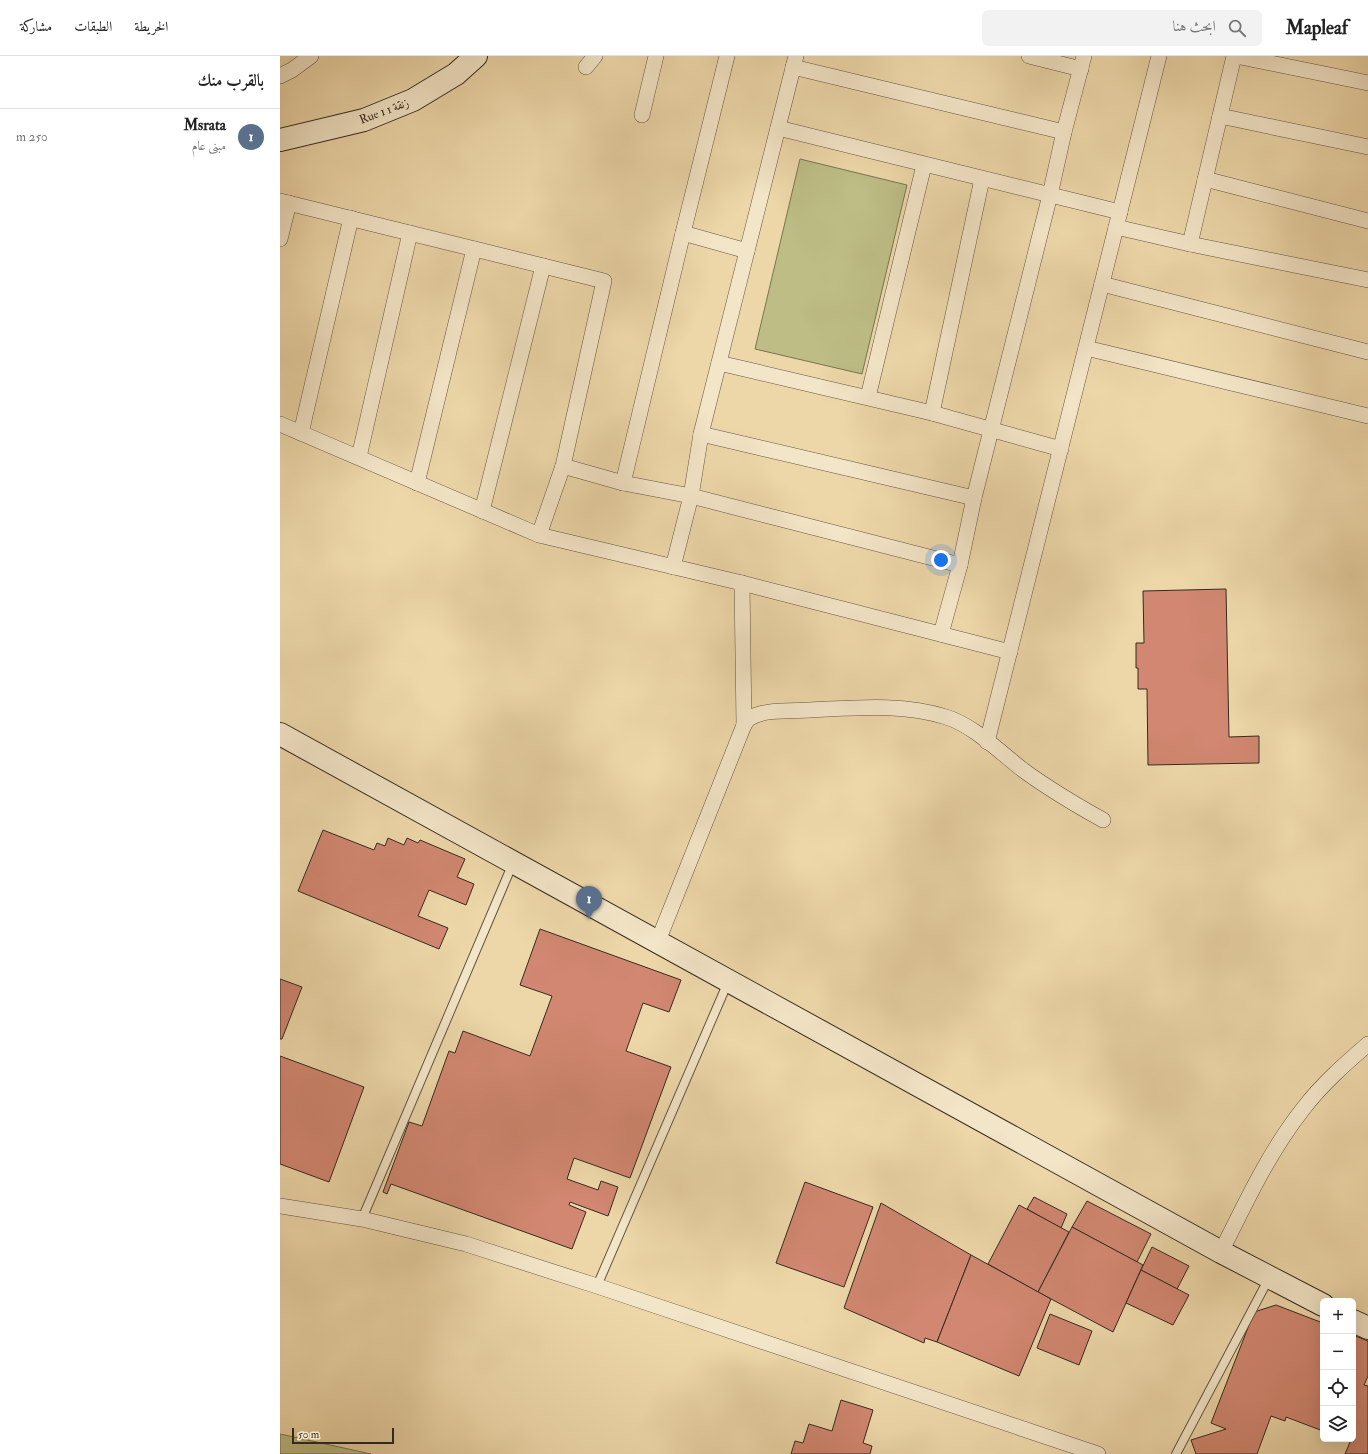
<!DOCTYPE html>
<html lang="ar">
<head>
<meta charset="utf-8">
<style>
	body { margin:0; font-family:"IM FELL Double Pica",Amiri,serif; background:#f2f2f2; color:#222; direction:rtl }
	.controls { position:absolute; right:12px; bottom:12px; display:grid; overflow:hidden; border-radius:6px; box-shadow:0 4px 16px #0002 }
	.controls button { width:36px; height:36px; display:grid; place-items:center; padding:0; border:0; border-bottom:1px solid #e0e0e0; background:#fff; color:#222; font:20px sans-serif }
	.scale { position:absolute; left:12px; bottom:10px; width:102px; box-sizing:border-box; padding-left:4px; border:2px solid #352a1f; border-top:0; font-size:11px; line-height:14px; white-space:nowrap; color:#352a1f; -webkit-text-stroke:3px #f3e5c7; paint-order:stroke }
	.you { position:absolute; left:661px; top:504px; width:14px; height:14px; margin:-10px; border:3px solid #fff; border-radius:50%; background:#1a73e8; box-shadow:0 0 0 6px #1a73e833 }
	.badge { display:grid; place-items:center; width:26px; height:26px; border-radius:50%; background:#111827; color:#fff; font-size:13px; font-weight:700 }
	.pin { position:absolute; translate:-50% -33px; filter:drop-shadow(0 1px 2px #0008) }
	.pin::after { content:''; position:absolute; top:21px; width:14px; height:12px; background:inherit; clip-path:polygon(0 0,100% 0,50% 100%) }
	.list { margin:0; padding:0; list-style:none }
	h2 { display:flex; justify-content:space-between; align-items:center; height:52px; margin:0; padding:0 16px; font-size:17px }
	h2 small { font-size:13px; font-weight:400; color:#767676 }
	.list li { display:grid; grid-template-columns:26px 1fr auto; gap:12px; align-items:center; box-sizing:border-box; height:56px; padding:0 16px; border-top:1px solid #e0e0e0 }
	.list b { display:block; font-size:15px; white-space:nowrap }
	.list p { margin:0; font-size:13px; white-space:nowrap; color:#767676 }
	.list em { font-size:13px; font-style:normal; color:#767676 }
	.icon { flex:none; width:22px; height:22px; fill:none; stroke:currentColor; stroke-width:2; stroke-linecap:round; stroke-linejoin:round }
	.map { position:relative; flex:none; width:1088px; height:1398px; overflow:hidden; direction:ltr }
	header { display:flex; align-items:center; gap:24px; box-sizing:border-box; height:56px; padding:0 20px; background:#fff; border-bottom:1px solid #e0e0e0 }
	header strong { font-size:19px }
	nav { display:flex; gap:22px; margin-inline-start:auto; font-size:14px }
	.search { width:280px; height:36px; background:#f2f2f2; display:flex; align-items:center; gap:10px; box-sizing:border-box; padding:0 14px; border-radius:6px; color:#767676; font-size:15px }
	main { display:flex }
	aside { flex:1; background:#fff }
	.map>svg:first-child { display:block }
	.green { fill:#bdbd85; stroke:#797452 }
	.building { fill:#d18771; stroke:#352a1f }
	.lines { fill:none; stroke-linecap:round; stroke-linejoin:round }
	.lane-casing { stroke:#635542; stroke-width:10 }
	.street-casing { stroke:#635542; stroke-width:16 }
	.secondary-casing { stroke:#352a1f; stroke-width:24 }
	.lane { stroke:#f3e5c7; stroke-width:8 }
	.street { stroke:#f3e5c7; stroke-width:15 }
	.secondary { stroke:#f3e5c7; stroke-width:22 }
	.labels { text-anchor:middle; stroke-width:3; stroke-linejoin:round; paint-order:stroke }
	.street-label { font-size:12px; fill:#352a1f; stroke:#f3e5c7 }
</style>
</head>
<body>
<header>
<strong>Mapleaf</strong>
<div class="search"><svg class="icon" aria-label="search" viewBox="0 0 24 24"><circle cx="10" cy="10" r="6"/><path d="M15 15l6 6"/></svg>ابحث هنا</div>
<nav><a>الخريطة</a><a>الطبقات</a><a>مشاركة</a></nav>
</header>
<main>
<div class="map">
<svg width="1088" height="1398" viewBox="0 0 1088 1398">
	<rect width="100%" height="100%" fill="#edd7a9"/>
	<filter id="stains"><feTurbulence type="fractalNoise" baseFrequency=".005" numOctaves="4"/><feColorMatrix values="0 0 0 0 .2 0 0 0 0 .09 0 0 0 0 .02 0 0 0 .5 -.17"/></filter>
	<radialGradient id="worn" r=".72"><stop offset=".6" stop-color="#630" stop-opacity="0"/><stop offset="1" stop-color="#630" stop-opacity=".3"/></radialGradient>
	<g class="green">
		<path d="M520,103l107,26 -45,189 -107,-25z"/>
		<path d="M0,1378l91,20h-91z"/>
	</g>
	<g class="building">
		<path d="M946,533l3,148 30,-1v27l-111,2 -1,-76h-9v-21h-2v-25h8l-1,-52z"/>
		<path d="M43,774l51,20 3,-7 8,3 3,-8 16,7 3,-7 11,5 2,-3 45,19 -8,18 17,7 -8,21 -37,-15 -11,26 30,12 -9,21 -141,-58z"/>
		<path d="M260,873l141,51 -12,32 -26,-9 -17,48 45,16 -41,111 -56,-20 -7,21 31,11 3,-9 17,6 -10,29 -38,-14 -1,3 17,7 -14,37 -181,-65 -4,10 -4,-2 26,-70 13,4 27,-75 6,2 8,-22 67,25 22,-60 -32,-11z"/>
		<path d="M0,923l22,8 -20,52h-2z"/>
		<path d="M0,1000l84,31 -35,95 -49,-18z"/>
		<path d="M525,1126l68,25 -29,80 -68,-24z"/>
		<path d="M754,1141l33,17 -6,14 -34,-19z"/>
		<path d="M807,1145l64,33 -14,28 -65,-35z"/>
		<path d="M601,1147l90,52 -34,87 -12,-4 -1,5 -80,-35z"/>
		<path d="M739,1149l50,27 -31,60 -50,-28z"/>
		<path d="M792,1171l71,38 -30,67 -75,-40z"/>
		<path d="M872,1191l37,19 -12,23 -36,-19z"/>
		<path d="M691,1199l80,44 -32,77 -82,-34z"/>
		<path d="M861,1214l48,25 -16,30 -47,-22z"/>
		<path d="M996,1249l47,18v108l-37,-14 -1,4 -14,-5 -14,38h-61l-5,-14 35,-11 -15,-6 43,-111z"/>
		<path d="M770,1258l42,17 -13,34 -42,-17z"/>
		<path d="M1073,1279l15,6v35l-4,9 4,1v68h-23l5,-12 -7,-3h10z"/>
		<path d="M561,1344l32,10 -10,33 9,3 -2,8h-79l4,-13 8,2 6,-19 23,7z"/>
	</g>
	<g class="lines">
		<defs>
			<g id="lane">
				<path d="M82,1163l151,-356"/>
				<path d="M317,1230l131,-304"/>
				<path d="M896,1398l93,-176"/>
			</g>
			<g id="street">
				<path d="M749,0l52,13"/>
				<path d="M956,0l132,27"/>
				<path d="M306,11l9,-11"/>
				<path d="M513,11l271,65"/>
				<path d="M0,20l12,-6 19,-14"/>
				<path d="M362,59l14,-59"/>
				<path d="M940,60l148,31"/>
				<path d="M498,72l342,84"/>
				<path d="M925,123l163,42"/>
				<path d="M0,145l324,80 -41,185 -24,69"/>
				<path d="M836,171l74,17 178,36"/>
				<path d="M403,177l64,18"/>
				<path d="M0,183l9,-36"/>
				<path d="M910,188l44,-188"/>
				<path d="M822,228l266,68"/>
				<path d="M806,292l282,68"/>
				<path d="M439,307l213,50 129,36"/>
				<path d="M588,341l56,-232"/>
				<path d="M652,357l50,-234"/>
				<path d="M0,368l259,111 203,48 268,69"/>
				<path d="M21,377l50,-215"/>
				<path d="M421,378l273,64"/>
				<path d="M79,401l51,-224"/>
				<path d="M283,410l60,17 68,13 269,69"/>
				<path d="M137,427l57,-234"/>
				<path d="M343,427l60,-250 44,-177"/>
				<path d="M202,455l61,-245"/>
				<path d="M393,511l18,-71 10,-62 95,-378"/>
				<path d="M462,527l2,142"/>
				<path d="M661,578l19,-69 14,-67 76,-303 14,-63 20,-76"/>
				<path d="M707,686l172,-686"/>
				<path d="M378,885l86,-216c2,-3 4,-6 6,-7 14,-9 44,-7 60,-8 45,-2 92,-7 136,7 27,8 55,36 77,53 26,19 53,35 80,50"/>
				<path d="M0,1150l82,13 104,25 131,42 501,168"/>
				<path d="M941,1196c25,-50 48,-100 82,-143 19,-25 42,-45 65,-65"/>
			</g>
			<g id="secondary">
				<path d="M0,84l84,-20 49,-20 43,-26 20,-18"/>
				<path d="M0,678l941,518 102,53"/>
				<path d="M1073,1265l15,7"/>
			</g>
		</defs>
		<use href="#lane" class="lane-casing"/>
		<use href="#street" class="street-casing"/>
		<use href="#secondary" class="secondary-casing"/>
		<use href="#lane" class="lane"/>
		<use href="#street" class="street"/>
		<use href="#secondary" class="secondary"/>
	</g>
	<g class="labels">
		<g class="street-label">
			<text transform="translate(104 55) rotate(-21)" y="4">Rue 1 زنقة 1</text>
		</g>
	</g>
	<rect width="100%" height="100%" filter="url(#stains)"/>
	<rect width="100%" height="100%" fill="url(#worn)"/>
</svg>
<div class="controls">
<button>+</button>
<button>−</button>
<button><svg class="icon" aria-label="locate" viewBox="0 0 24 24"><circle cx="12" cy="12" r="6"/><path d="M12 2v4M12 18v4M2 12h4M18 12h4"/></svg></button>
<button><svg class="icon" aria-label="layers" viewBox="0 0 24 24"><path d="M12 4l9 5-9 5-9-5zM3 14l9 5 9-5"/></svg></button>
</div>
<div class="scale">50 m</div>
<div class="you"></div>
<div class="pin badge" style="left:309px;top:863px;background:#5c6f8a">1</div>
</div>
<aside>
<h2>بالقرب منك<small></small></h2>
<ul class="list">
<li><span class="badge" style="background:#5c6f8a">1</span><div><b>Msrata</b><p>مبنى عام</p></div><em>250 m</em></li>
</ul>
</aside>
</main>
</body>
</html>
